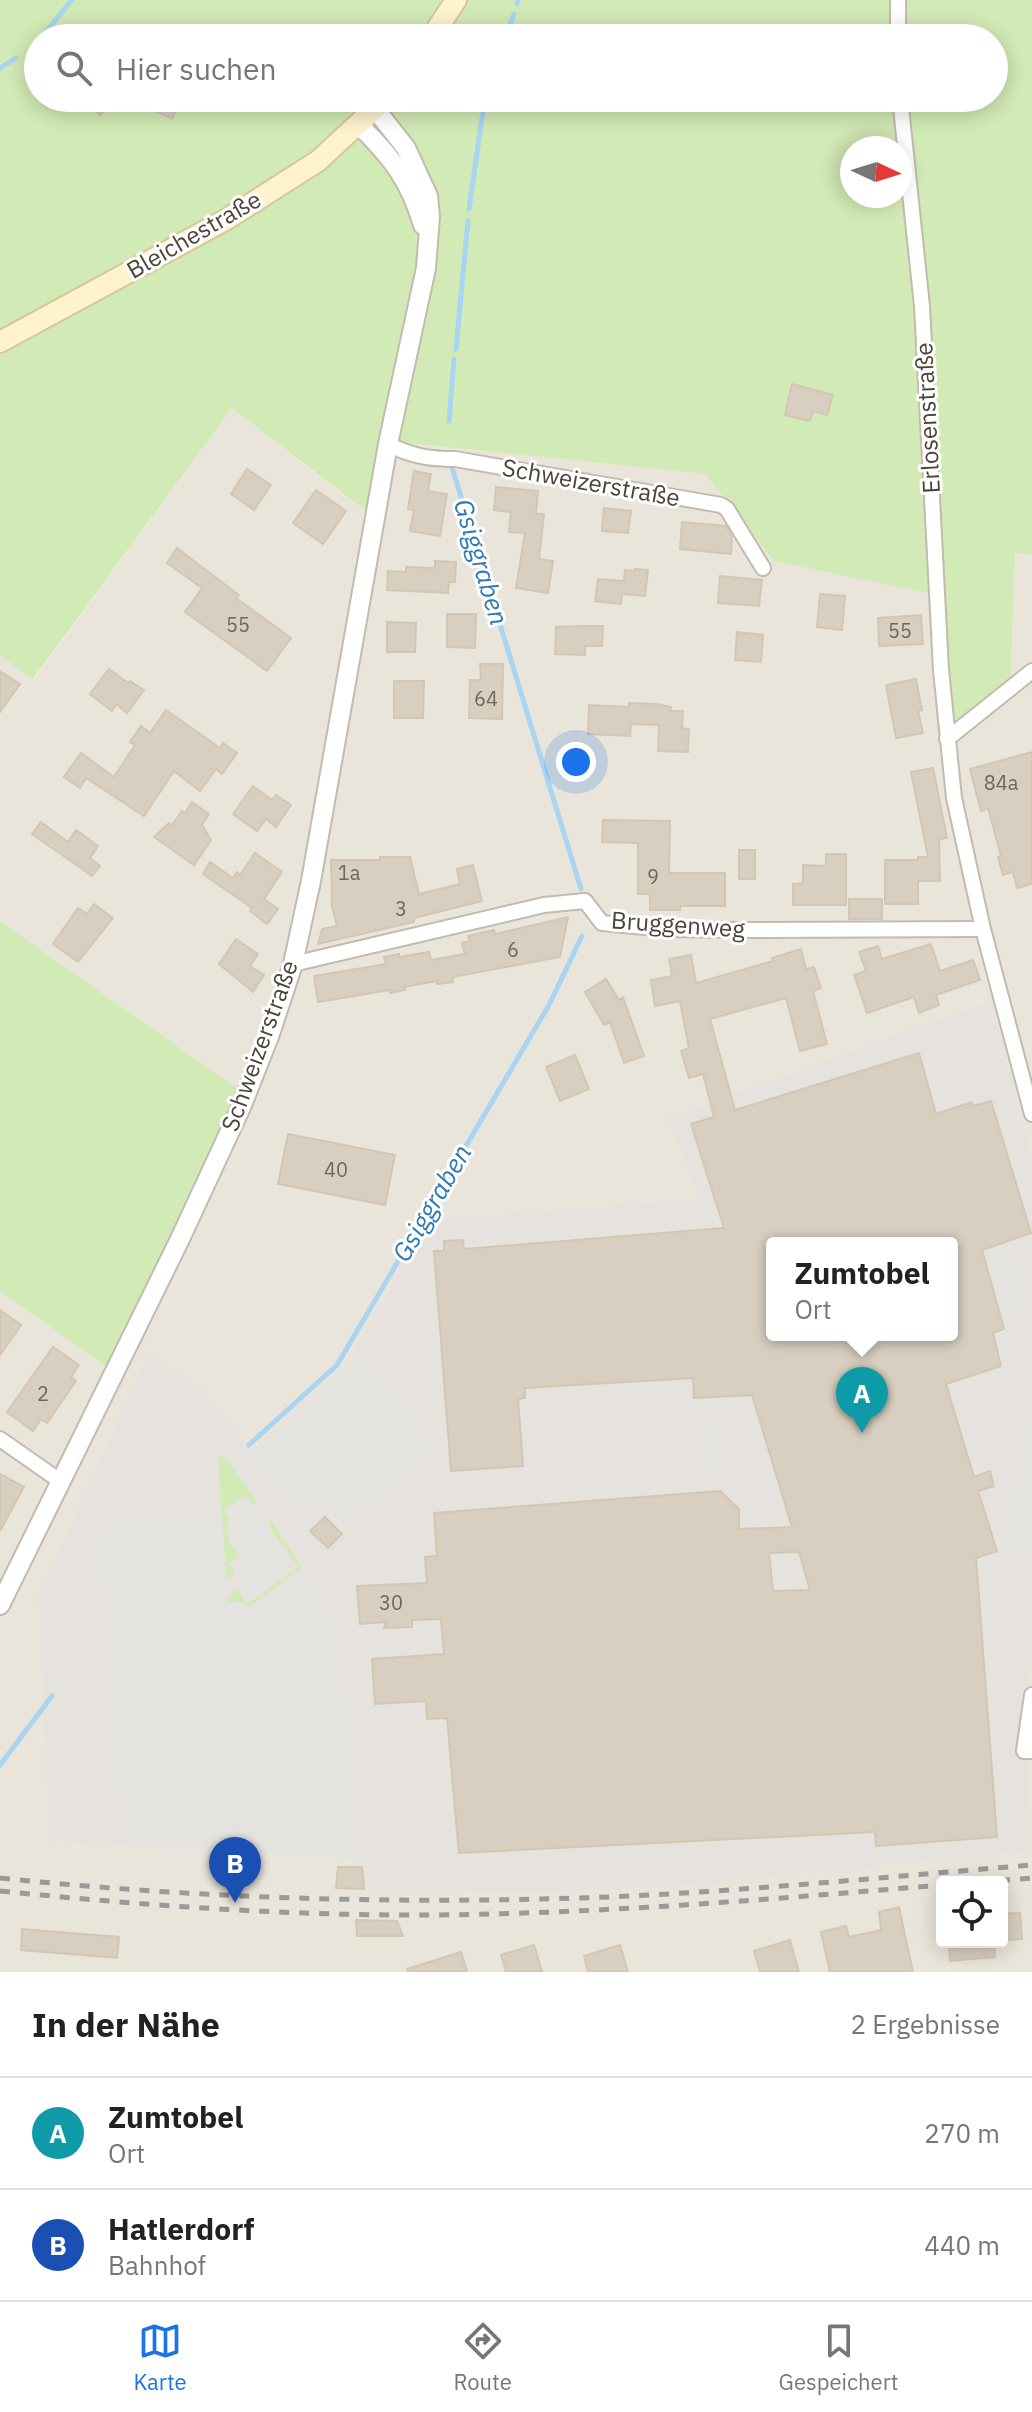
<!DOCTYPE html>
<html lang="de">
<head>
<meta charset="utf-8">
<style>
	body { margin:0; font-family:"IBM Plex Sans",sans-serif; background:#f2f2f2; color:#222 }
	.controls { position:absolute; right:24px; bottom:24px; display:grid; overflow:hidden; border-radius:8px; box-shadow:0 4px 20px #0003 }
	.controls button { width:72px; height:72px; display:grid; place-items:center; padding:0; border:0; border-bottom:2px solid #e0e0e0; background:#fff; color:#222; font:40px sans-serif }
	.compass { position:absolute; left:840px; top:136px; width:72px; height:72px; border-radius:50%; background:#fff; box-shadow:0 4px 20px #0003; rotate:94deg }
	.you { position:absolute; left:576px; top:762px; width:28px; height:28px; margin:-20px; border:6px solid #fff; border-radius:50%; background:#1a73e8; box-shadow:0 0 0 12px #1a73e833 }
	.badge { display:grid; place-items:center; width:52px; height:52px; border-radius:50%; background:#1a73e8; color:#fff; font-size:26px; font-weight:700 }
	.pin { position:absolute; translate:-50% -66px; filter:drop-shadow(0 2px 4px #0008) }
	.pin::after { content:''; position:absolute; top:42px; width:28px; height:24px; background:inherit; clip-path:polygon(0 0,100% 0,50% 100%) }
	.popup { position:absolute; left:766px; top:1237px; width:192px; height:104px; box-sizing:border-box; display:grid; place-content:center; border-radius:8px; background:#fff; filter:drop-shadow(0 2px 6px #0005); font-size:26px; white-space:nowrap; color:#767676 }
	.popup b { font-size:30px; color:#222 }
	.popup::after { content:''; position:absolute; left:50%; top:100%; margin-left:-16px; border:16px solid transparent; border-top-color:#fff }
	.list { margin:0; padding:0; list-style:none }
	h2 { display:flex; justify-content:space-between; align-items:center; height:104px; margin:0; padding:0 32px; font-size:34px }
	h2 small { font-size:26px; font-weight:400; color:#767676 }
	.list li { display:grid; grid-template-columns:52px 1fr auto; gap:24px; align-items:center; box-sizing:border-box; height:112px; padding:0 32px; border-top:2px solid #e0e0e0 }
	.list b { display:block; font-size:30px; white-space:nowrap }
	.list p { margin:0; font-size:26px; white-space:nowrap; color:#767676 }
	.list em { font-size:26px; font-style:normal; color:#767676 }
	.icon { flex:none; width:44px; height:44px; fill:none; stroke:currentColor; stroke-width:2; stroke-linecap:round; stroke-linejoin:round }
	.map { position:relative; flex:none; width:1032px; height:1972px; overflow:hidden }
	.search { position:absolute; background:#fff; box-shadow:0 4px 20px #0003; left:24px; right:24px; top:24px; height:88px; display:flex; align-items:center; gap:20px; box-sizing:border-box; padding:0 28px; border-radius:44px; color:#767676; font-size:30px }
	.sheet { height:328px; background:#fff }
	nav { display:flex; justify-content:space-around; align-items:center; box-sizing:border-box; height:112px; border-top:2px solid #e0e0e0; background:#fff; font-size:22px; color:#767676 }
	nav a { display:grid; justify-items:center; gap:4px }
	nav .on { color:#1a73e8 }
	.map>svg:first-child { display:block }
	.residential { fill:#eae5da; fill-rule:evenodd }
	.industrial { fill:#e6e2dd; fill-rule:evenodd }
	.green { fill:#d2eab5; fill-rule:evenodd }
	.parking { fill:#e5e3e0 }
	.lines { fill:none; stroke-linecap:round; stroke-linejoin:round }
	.stream { stroke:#a9d4f2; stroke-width:5 }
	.building { fill:#d8cfc1; stroke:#d3c7b4; stroke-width:2; fill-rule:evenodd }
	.minor-casing { stroke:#c2bbae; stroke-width:18 }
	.tertiary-casing { stroke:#c2bbae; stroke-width:22 }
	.secondary-casing { stroke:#d6c79b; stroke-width:24 }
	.minor { stroke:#fff; stroke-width:14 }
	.tertiary { stroke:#fff; stroke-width:18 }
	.secondary { stroke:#fff3cd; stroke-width:20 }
	.rail { stroke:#9a9a9a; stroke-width:5; stroke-dasharray:10 10; stroke-linecap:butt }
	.labels { text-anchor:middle; stroke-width:6; stroke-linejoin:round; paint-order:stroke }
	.number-label { font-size:20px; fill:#6e675b }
	.street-label { font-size:24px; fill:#4b4439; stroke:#fff }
	.water-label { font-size:26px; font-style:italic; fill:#2e7ab2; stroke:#fff }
</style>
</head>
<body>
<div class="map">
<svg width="1032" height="1972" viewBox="0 0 1032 1972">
	<rect width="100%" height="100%" fill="#f6f3ec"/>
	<path class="residential" d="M232,408l140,109 14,-76 319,33 69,87 168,28 69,87 4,-123 17,2v1417h-1032v-681l110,78 131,-278 -241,-170v-265l34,23zM772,1243h180v92h-180zM942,1882h60v60h-60z"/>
	<path class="industrial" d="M992,1001l40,160v493l-7,40 6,156 -327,34 -134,7 -214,-1 -1,-32 -305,-17 -11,-245 110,-242 53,36 48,61 99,-90 80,-141 271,-21 -31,-81zM772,1243h180v92h-180z"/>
	<g class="green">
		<path d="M0,0h1032v555l-17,-2 -4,123 -57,48 -17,-129 -163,-34 -69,-87 -318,-33 -14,76 -141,-109 -199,271 -33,-23zM38,38h956v60h-956zM852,148h48v48h-48z"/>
		<path d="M0,921l241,170 -130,279 -111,-79z"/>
		<path d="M221,1455l4,2 33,46 -4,3 -8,-10 -16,26 9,34 -4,18 -9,5 -8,-120z"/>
		<path d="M270,1519l32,48 -55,42 -19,-7 1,-7 8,-6 10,15 50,-36 -28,-41z"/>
	</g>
	<g class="parking">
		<path d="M997,1246l4,13 14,9 4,6 10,33 -14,4 -11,-32 -14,-12 -6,-17z"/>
		<path d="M362,1360l58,66 -89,84 -9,-8 -27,3 -43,-48z"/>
		<path d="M1032,1372v176l-25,-4 20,-111z"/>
		<path d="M702,1426h13l3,8v30l-14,2z"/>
		<path d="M424,1433l10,10 -90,82 -11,-11z"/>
		<path d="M246,1495l52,72 -51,37 -16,-27 3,-3 -5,-11 10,-7 -10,-13 -2,-19 3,-3 -6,-11z"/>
		<path d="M222,1520l6,82h15l5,7 53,-38 27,44 11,36 16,208 -211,-13 -8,-11h-13l-23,-306z"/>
	</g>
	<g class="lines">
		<g class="stream">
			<path d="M517,4l1,-4"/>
			<path d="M41,38l31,-38"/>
			<path d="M505,38l9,-24"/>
			<path d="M32,49l6,-8"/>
			<path d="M0,68l16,-10"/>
			<path d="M485,102l1,-4"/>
			<path d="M469,209l14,-98"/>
			<path d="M456,349l12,-128"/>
			<path d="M449,421l5,-62"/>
			<path d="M451,464l130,425"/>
			<path d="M249,1445l88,-80 212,-360 33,-69"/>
			<path d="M0,1765l52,-69"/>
		</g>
	</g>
	<g class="building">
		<path d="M83,98h35l-18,17z"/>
		<path d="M155,98h27l-10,21 -22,-11z"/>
		<path d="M792,384l41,11 -6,20 -14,-4 -3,10 -25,-6z"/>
		<path d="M247,469l24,16 -17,25 -23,-16z"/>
		<path d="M414,471l17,3 -3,17 19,3 -7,42 -30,-5 4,-21 -6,-1z"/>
		<path d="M496,487l42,4 -2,23h8l-5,45 14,2 -5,32 -32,-5 9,-55 -16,-1 2,-20 -17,-2z"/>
		<path d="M316,490l30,21 -23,33 -30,-21z"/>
		<path d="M604,508l27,3 -3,22 -26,-2z"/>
		<path d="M682,522l44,4 6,11 -1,17 -51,-5z"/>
		<path d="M177,548l62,47 -3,3 55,40 -24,33 -82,-59 17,-24 -35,-25z"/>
		<path d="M435,561l21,1 -1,20h-6l-1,11 -61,-3 1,-19 18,1v-5l29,1z"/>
		<path d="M635,569l13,1 -3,26 -23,-2 -1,10 -26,-3 3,-22 26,2 1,-11 10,1z"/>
		<path d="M720,576l42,4 -3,26 -41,-3z"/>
		<path d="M820,594l25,2 -3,34 -25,-3z"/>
		<path d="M447,614h29l-1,34 -28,-1z"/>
		<path d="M921,615l2,29 -44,2 -1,-28z"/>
		<path d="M387,622l29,1 -1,29h-28z"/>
		<path d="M585,626h18l-1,20h-17v9l-30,-1 1,-27z"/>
		<path d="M737,632l26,3 -2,27 -26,-2z"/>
		<path d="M480,664h23l-1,55 -33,-1 1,-38h11z"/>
		<path d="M109,669l19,14 2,-2 14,9 -17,23 -11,-9 -4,7 -22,-17z"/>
		<path d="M0,671l20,13 -20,28z"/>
		<path d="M916,679l6,31 -4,1 5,22 -27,5 -10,-53z"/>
		<path d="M394,681h30l-1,37h-29z"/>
		<path d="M629,703l27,1 15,3 -1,4h13l-1,17 7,1 -1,23 -30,-1 1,-26 -28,-1 -1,12 -42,-2 1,-29 40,2z"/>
		<path d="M166,710l54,38 3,-5 14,10 -15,21 -6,-5 -16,22 -26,-20 -30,45 -58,-38 -6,10 -16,-11 17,-24 33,24 21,-32 -5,-3 11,-16 9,7z"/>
		<path d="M1032,752v132l-15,4 -4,-16 -10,3 -5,-18 3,-1 -13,-48 -7,3 -11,-42z"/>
		<path d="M933,768l14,70 -8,1 1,42h-22v23h-33v-44h33v-3h10l-17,-85z"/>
		<path d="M253,786l19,14 4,-5 15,10 -15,22 -10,-8 -9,12 -24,-17z"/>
		<path d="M192,802l17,12 -7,11 9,15 -17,25 -40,-28 15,-14 3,2 10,-14 3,2z"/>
		<path d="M603,820l67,1 -1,52h56v33h-45v4h-30v-16h-12v-51l-36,-1z"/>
		<path d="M41,822l27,20 8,-12 22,16 -8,12 10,8 -8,10 -60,-42z"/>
		<rect x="739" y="850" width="16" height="29"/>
		<path d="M255,853l27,19 -18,27 14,10 -11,15 -17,-13 2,-3 -49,-34 7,-12 23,16 4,-6 3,3z"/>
		<path d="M826,854h20v51h-53v-21l10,-1v-18l23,1z"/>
		<path d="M380,857h30l9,37 41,-10 -3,-15 16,-4 9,36 -68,17v4l-96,22 4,-15 15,-3 -5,-20 -1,-46h49z"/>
		<rect x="849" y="899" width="33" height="20"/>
		<path d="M94,904l19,14 -35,44 -25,-18 25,-36 9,6z"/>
		<path d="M568,917l-8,40 -107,20v5l-16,2v-3l-33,6 1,3 -15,3v-3l-72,12 -4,-26 72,-12 -2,-7 15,-3v3l30,-5 2,8 34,-6 -3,-11 8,-2 -2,-5 26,-6 1,4z"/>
		<path d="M236,939l22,15 -8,12 14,9 -11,17 -34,-28z"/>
		<path d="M931,944l9,27 33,-11 7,20 -44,15 3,10 -20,8 -5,-16 -47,16 -13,-38 12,-4 -7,-19 19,-6 4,13z"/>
		<path d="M801,949l5,20 8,-2 7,21 -8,3 14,53 -27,7 -14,-53 -76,21 25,91 184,-57 17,61 36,-12 1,4 18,-5 40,132 -49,17 22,79 -11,4 8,33 -55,18 28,93 16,-6 4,15 -16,5 19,60 -21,7 21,279 -121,9 -1,-14 -416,21 -12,-135 -20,1 -1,-18 -51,3 -3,-45 72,-5 -3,-35 -29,1v7l-28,1 2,-6 -26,2 -3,-38 70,-3 -2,-26 12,-1 -3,-43 286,-22 19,18v20l53,-2 -40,-132 -58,3 -1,-20 -168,10v10l-7,1 5,67 -72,5 -17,-220h10v-10l19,-1 1,9 260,-21 -33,-104 23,-7 -11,-43 -14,4 -8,-27 8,-3 -9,-47 -25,5 -4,-26 21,-4 -3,-17 22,-4 5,28 77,-22 -1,-3zM772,1243h180v92h-180zM799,1552l11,38 -37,1 -4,-38z"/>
		<path d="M606,979l13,21 4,-3 21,59 -20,7 -14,-41 -6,3 -19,-33z"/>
		<path d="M575,1055l14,34 -29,12 -14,-34z"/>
		<path d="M288,1134l107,21 -10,50 -107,-21z"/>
		<path d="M0,1310l21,15 -21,30z"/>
		<path d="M53,1347l26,18 -8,12 5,4 -29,42 -6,-4 -8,12 -26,-19z"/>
		<path d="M0,1474l24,13 -24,44z"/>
		<path d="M325,1517l17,17 -14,14 -18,-17z"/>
		<path d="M338,1867h24l2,22 -28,-1z"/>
		<path d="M899,1907l14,65h-83l-9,-40 25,-6 3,11 32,-7 -2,-18z"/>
		<path d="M1020,1913l2,26 -20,1v-26z"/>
		<path d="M356,1920l41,1 6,15h-46z"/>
		<path d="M22,1929l97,8 -2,21 -96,-8z"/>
		<path d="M790,1940l9,32h-39l-6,-21z"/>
		<path d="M949,1942h45l1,15 -45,4z"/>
		<path d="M534,1945l8,27h-36l-5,-17z"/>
		<path d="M620,1945l8,27h-40l-4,-16z"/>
		<path d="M461,1952l6,20h-59l-1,-3z"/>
	</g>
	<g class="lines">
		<defs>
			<g id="minor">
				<path d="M898,0v38"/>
				<path d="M900,98l22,208 19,364 13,128 29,131 49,185"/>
				<path d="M388,444c23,12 41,15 67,15l266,46 6,4 36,59"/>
				<path d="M947,739l85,-68"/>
				<path d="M293,964l251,-59 41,-4 17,22 64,6 71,1 246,-1"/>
				<path d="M0,1439l60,42"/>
				<path d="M1032,1695l-8,56h8"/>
			</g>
			<g id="tertiary">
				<path d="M359,125c33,32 51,56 64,100"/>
				<path d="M0,1605l180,-366 62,-134 28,-71 23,-70 18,-83 77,-437 38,-176 4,-52 -2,-20 -22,-48 -30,-38"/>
			</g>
			<g id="secondary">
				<path d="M431,38l25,-38"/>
				<path d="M0,342l227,-123 91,-58 68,-63"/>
			</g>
		</defs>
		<use href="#minor" class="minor-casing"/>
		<use href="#tertiary" class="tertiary-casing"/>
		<use href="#secondary" class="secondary-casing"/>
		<use href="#minor" class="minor"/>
		<use href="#tertiary" class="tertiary"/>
		<use href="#secondary" class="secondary"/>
		<g class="rail">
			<path d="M0,1878c193,20 385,26 580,20 151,-5 302,-21 452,-33"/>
			<path d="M980,1882l52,-4"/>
			<path d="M0,1891c130,13 261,23 392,24 184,1 367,-15 550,-30"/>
		</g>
	</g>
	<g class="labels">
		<g class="number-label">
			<text x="238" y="632">55</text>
			<text x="900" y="638">55</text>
			<text x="486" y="706">64</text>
			<text x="1001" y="790">84a</text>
			<text x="349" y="880">1a</text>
			<text x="653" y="884">9</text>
			<text x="401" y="916">3</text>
			<text x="513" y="957">6</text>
			<text x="336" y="1177">40</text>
			<text x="43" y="1401">2</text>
			<text x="391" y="1610">30</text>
		</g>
		<g class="street-label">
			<text transform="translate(194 235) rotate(-30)" y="8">Bleichestraße</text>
			<text transform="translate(928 418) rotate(-93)" y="8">Erlosenstraße</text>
			<text transform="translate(591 483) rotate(10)" y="8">Schweizerstraße</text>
			<text transform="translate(678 925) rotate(4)" y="8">Bruggenweg</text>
			<text transform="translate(260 1046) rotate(-70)" y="8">Schweizerstraße</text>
		</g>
		<g class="water-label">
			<text transform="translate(481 562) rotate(73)" y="9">Gsiggraben</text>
			<text transform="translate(432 1203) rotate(-60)" y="9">Gsiggraben</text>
		</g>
	</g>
</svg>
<div class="controls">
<button><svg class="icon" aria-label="locate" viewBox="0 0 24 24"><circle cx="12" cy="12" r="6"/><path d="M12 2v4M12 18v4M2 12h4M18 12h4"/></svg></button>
</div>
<svg class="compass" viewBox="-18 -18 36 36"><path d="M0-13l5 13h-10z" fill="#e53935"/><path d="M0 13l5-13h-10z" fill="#767676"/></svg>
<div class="you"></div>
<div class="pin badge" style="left:862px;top:1433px;background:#0f9aa8">A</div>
<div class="popup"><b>Zumtobel</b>Ort</div>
<div class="pin badge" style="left:235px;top:1903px;background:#1a4fb4">B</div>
<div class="search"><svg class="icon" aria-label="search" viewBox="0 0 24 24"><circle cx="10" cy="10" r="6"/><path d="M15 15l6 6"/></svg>Hier suchen</div>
</div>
<section class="sheet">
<h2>In der Nähe<small>2 Ergebnisse</small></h2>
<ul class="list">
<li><span class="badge" style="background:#0f9aa8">A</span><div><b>Zumtobel</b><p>Ort</p></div><em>270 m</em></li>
<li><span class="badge" style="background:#1a4fb4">B</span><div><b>Hatlerdorf</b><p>Bahnhof</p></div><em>440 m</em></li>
</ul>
</section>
<nav>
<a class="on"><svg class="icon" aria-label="map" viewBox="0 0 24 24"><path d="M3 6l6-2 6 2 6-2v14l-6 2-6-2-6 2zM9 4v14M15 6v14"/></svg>Karte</a>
<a><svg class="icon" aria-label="directions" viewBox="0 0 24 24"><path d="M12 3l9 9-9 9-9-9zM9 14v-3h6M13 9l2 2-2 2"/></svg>Route</a>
<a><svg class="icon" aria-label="saved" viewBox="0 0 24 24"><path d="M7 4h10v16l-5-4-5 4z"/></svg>Gespeichert</a>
</nav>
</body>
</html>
